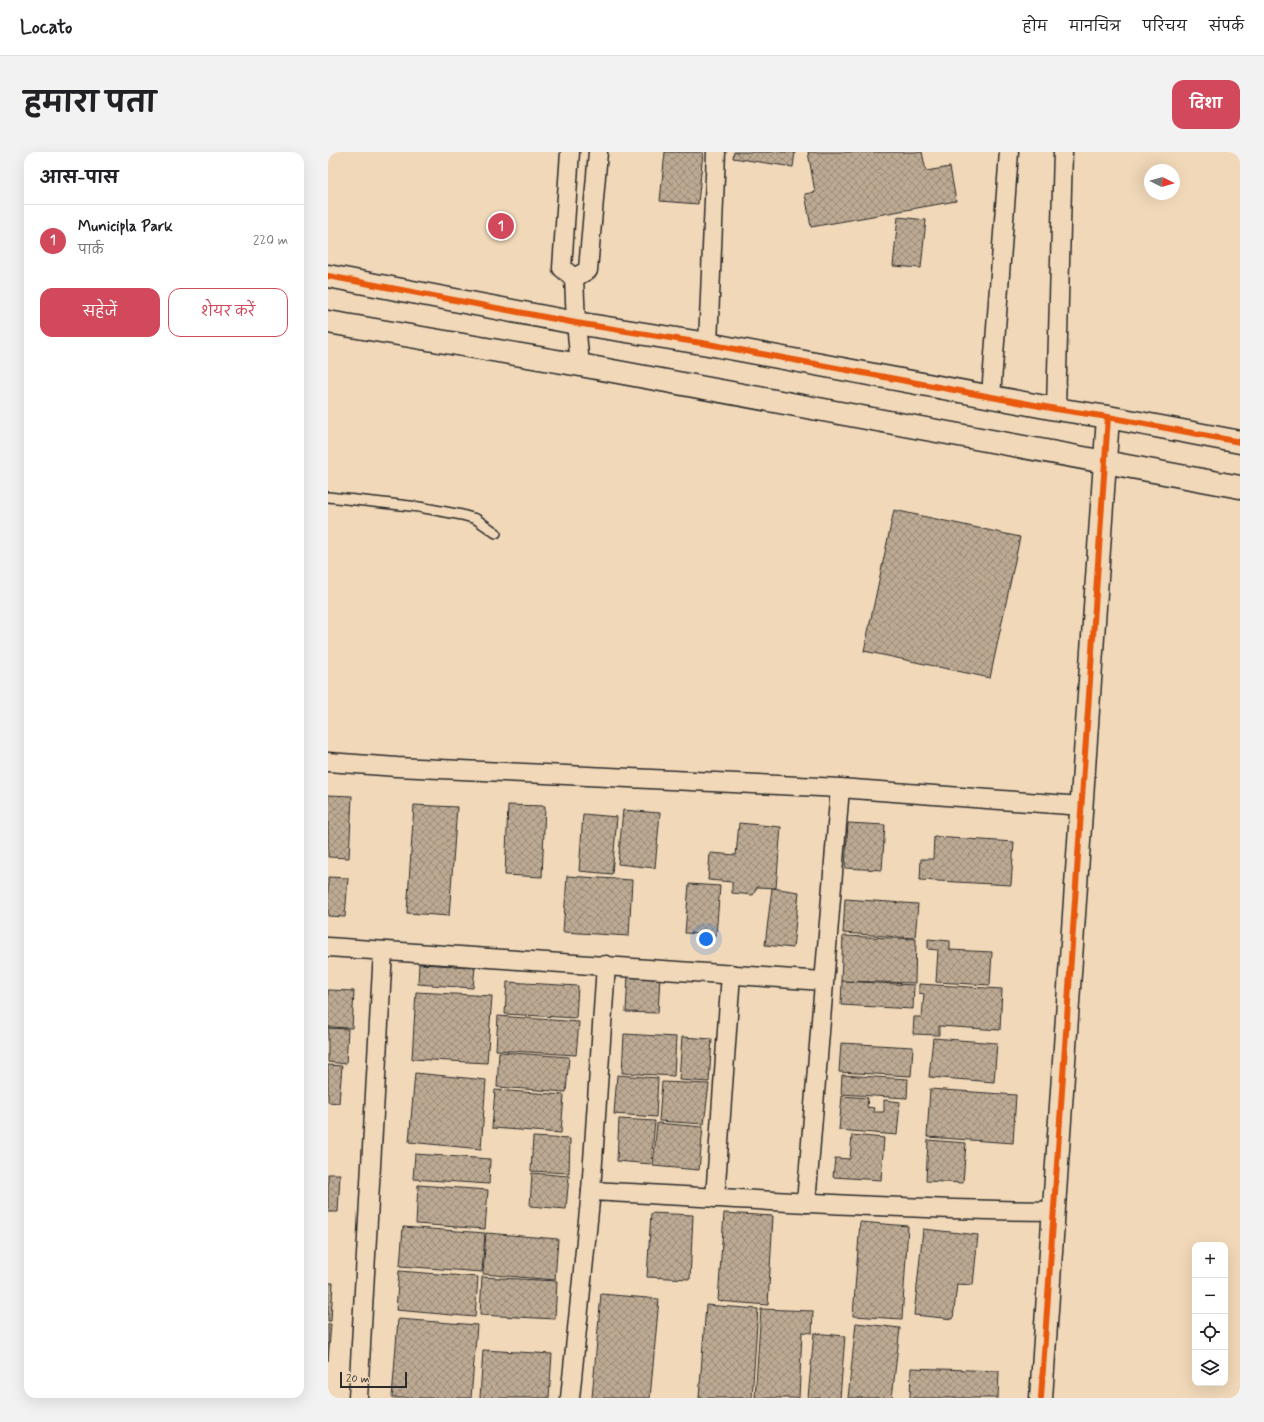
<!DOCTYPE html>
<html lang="hi">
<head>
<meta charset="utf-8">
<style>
	body { margin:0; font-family:Mynerve,"Playpen Sans Deva",sans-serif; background:#f2f2f2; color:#202124 }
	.controls { position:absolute; right:12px; bottom:12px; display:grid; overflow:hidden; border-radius:8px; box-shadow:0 4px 16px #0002 }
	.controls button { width:36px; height:36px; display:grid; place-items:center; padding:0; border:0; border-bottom:1px solid #e0e0e0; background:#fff; color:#202124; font:20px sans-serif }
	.compass { position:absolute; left:816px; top:12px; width:36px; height:36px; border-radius:50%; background:#fff; box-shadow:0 4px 16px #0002; rotate:96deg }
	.scale { position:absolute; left:12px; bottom:10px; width:67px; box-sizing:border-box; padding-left:4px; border:2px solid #2b2b2b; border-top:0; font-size:11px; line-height:14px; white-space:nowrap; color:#2b2b2b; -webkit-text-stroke:3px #f0d8b8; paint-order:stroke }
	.you { position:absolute; left:378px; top:787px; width:14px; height:14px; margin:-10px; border:3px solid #fff; border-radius:50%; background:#1a73e8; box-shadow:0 0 0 6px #1a73e833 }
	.badge { display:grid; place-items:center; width:26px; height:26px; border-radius:50%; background:#d1495b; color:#fff; font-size:13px; font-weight:700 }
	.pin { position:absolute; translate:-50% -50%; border:2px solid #fff; box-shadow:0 1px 4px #0006 }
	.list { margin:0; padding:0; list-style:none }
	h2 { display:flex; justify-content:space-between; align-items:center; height:52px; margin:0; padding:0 16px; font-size:17px }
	h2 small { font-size:13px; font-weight:400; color:#757577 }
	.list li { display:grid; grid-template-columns:26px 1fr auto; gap:12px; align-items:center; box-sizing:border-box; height:72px; padding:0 16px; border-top:1px solid #e0e0e0 }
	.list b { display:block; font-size:15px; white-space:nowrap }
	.list p { margin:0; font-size:13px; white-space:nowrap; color:#757577 }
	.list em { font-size:13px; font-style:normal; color:#757577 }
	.actions { display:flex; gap:8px; padding:12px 16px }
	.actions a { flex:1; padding:9px 0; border:1px solid #d1495b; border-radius:12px; text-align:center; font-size:14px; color:#d1495b }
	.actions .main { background:#d1495b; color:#fff }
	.icon { flex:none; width:22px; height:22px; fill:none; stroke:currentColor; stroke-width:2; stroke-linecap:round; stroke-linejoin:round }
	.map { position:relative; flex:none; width:912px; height:1246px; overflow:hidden; border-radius:12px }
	header { display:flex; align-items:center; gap:24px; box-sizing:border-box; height:56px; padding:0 20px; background:#fff; border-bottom:1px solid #e0e0e0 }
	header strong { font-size:19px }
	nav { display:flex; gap:22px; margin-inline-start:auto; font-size:14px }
	.intro { display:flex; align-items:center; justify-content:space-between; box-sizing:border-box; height:96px; padding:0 24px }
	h1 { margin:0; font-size:28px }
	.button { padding:10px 18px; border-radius:12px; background:#d1495b; color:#fff; font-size:14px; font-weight:700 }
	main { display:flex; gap:24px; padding:0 24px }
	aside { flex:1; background:#fff; border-radius:12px; box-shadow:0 4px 16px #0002 }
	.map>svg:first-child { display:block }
	.building { fill:url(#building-cross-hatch); stroke:#2b2b2b }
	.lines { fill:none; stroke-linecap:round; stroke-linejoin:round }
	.lane-casing { stroke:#2b2b2b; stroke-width:12 }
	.street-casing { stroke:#2b2b2b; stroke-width:21 }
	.secondary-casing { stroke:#2b2b2b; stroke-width:25 }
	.lane { stroke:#f0d8b8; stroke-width:9 }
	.street { stroke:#f0d8b8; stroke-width:18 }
	.secondary { stroke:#f0d8b8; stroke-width:22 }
	.cycleway-casing { stroke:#f0d8b8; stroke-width:8 }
	.cycleway { stroke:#e8590c; stroke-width:6 }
</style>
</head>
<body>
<header>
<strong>Locato</strong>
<nav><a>होम</a><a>मानचित्र</a><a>परिचय</a><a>संपर्क</a></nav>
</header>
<div class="intro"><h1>हमारा पता</h1><a class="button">दिशा</a></div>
<main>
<aside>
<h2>आस-पास<small></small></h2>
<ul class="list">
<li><span class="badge">1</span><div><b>Municipla Park</b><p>पार्क</p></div><em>220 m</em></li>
</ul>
<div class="actions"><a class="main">सहेजें</a><a>शेयर करें</a></div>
</aside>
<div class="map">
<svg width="912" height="1246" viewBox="0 0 912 1246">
	<defs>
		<pattern id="building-cross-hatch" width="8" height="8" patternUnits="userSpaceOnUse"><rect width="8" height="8" fill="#bdaa93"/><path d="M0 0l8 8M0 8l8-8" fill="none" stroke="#9a8b78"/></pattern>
	</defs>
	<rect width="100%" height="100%" fill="#f0d8b8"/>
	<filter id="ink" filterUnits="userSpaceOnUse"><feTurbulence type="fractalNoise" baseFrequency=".025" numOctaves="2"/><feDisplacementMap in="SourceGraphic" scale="8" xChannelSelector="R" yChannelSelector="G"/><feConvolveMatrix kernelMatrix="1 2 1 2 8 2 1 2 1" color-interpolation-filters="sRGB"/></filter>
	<g filter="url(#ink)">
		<g class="building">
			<path d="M337,0h38l-5,52 -38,-3z"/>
			<path d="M406,0h61l-2,15 -60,-9z"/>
			<path d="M480,0h114l4,19 24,-4 6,34 -145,26 -6,-33 10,-2z"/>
			<path d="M570,65l28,3 -5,48 -28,-2z"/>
			<path d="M566,358l126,27 -30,141 -126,-27z"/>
			<path d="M0,643l24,1 -3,62 -21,-1z"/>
			<path d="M86,653l43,2 -8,109 -42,-3z"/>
			<path d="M180,653l37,1 -3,71 -37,-2z"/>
			<path d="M295,658l37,3 -5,55 -37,-4z"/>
			<path d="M255,662l34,3 -5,57 -33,-3z"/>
			<path d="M411,671l42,4 -5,61 -19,-1 -4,8 -21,-2v-11l-24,-2 2,-27 26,2z"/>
			<path d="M520,671l37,2 -3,45 -37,-2z"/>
			<path d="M606,685l80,5 -3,43 -91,-5 1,-21h12z"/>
			<path d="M239,724l65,4 -3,56 -66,-4z"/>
			<path d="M0,725l20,1 -3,39 -17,-1z"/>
			<path d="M361,732l31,2 -4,49 -31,-2z"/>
			<path d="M444,736l27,4 -6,56 -28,-3z"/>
			<path d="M517,747l73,5 -3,34 -72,-5z"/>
			<path d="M515,784l73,3 -1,44 -74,-2z"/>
			<path d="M600,787l22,2v9l42,2 -2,33 -54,-3 2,-32 -10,-1z"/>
			<path d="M91,812l56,3 -2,21 -55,-4z"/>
			<path d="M300,823l32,1 -2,37 -32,-1z"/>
			<path d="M514,829l72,4 -1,24 -72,-4z"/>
			<path d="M179,830l71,4 -2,32 -71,-4z"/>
			<path d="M591,832l83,5 -2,41 -61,-4v9l-26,-1 1,-17h8l2,-23 -5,-1z"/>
			<path d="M0,838l26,1 -2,37 -24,-1z"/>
			<path d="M88,840l76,4 -5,67 -75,-4z"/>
			<path d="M170,864l81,6 -3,33 -80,-5z"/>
			<path d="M0,876l20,1 -2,35 -18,-2z"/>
			<path d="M296,882l52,3 -2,39 -52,-3z"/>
			<path d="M354,885l30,2 -3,43 -30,-2z"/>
			<path d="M605,886l64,5 -3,39 -65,-5z"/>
			<path d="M513,891l72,4 -2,29 -72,-4z"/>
			<path d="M171,900l70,5 -3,35 -69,-5z"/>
			<path d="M0,913l14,1 -3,37 -11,-1z"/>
			<path d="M87,921l71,7 -5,69 -72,-7z"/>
			<path d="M289,923l41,3 -2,39 -42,-3z"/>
			<path d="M514,923l66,4 -1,19 -66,-4z"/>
			<path d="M334,930l47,2 -5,40 -45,-3z"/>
			<path d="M602,937l86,6 -3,48 -86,-6z"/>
			<path d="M167,938l69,5 -3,38 -69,-5z"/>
			<path d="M514,944l26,2 -1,9 7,1 -1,4h11v-12l16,2 -3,33 -58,-5z"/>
			<path d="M291,967l36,2 -4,43 -34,-3z"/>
			<path d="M329,971l46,4 -4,43 -46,-4z"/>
			<path d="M524,983l32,3 -3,42 -48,-3 2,-19 15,1z"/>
			<path d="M205,985l37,2 -1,34 -38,-2z"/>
			<path d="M600,988l38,3 -3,40 -37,-2z"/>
			<path d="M87,1002l75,5 -1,25 -76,-5z"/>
			<path d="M204,1021l37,3 -3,33 -36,-3z"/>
			<path d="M0,1022h12l-2,38h-10z"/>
			<path d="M90,1033l70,5 -3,39 -69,-5z"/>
			<path d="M323,1061l42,2 -3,64 -43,-2z"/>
			<path d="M396,1061l49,3 -5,89 -50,-4z"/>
			<path d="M532,1070l48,4 -6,93 -49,-3z"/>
			<path d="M75,1075l82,6 -3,39 -82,-6z"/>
			<path d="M595,1077l55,6 -5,50 -16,-1 -4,35 -39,-4z"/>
			<path d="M158,1081l72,6 -3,41 -72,-6z"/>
			<path d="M71,1119l79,6 -3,40 -79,-7z"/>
			<path d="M154,1125l75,4 -2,38 -75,-4z"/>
			<path d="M0,1131h5l-2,38h-3z"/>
			<path d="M273,1142l58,5 -9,99h-58z"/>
			<path d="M378,1153l52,4 -6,89h-53z"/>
			<path d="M433,1157l52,2 -1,22 -10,-1 -3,66h-44z"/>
			<path d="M70,1167l79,6 -6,73h-79z"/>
			<path d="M528,1171l44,5 -8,70h-44z"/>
			<path d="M0,1172h3l-3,37z"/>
			<path d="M486,1181l31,3 -5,62h-32z"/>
			<path d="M155,1198l69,4 -3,44h-69z"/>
			<path d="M583,1216l88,3 -1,27h-88z"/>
		</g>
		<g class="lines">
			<defs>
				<path id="lane" d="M0,345l91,10 43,8 14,4 20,14"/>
				<g id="street">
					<path d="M242,0l-8,116 12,10 2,45 4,42"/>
					<path d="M246,126l14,-8 10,-118"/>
					<path d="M380,192l8,-192"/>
					<path d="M663,244l18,-244"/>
					<path d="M728,257l7,-257"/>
					<path d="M0,610l69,5 443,21 242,18"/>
					<path d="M0,795l495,34"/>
					<path d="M263,1039l15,-226"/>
					<path d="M387,1046l16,-224"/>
					<path d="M478,1051l34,-415"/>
					<path d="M30,1246l25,-447"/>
					<path d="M242,1246l21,-207c154,8 309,19 464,20"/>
				</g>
				<g id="secondary">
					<path d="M0,124l248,47 132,21 348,65 52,8 132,25"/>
					<path d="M0,170l252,43 660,122"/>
					<path d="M713,1246l67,-981"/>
				</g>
			</defs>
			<use href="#lane" class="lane-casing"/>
			<use href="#street" class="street-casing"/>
			<use href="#secondary" class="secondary-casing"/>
			<use href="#lane" class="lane"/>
			<use href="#street" class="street"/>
			<use href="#secondary" class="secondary"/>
			<defs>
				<g id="cycleway">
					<path d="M0,124l248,47 132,21 348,65 52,8 132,25"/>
					<path d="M713,1246l67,-981"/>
				</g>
			</defs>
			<use href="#cycleway" class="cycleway-casing"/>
			<use href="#cycleway" class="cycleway"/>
		</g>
	</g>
</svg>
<div class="controls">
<button>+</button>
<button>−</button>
<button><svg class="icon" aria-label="locate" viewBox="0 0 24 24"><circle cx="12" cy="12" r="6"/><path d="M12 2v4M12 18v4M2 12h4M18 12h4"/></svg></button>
<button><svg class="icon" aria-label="layers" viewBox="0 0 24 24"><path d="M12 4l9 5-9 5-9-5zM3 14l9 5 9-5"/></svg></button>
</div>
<svg class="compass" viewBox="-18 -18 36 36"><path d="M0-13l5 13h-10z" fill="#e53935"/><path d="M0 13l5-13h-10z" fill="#757577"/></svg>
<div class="scale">20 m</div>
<div class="you"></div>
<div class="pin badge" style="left:173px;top:74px">1</div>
</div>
</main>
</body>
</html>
